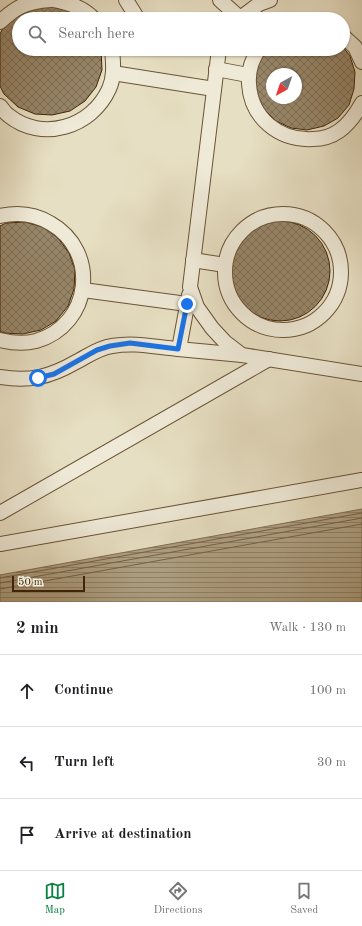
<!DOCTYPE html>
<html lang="en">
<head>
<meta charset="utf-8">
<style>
	body { margin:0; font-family:"Old Standard TT",serif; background:#f6f6f6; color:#202124 }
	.compass { position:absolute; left:266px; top:68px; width:36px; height:36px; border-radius:50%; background:#fff; box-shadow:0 1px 3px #0004; rotate:220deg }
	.scale { position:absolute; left:12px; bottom:10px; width:73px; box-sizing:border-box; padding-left:4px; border:2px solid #402507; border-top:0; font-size:11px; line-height:14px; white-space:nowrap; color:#402507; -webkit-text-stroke:3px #efead8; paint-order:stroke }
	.stop { position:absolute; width:12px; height:12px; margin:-9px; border:3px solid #1a73e8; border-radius:50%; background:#fff }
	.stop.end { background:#1a73e8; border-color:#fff; box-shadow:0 1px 4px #0008 }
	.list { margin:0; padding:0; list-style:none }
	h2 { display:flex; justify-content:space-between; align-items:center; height:52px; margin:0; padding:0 16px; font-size:17px }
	h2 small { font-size:13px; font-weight:400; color:#757577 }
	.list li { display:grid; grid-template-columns:26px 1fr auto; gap:12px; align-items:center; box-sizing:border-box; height:72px; padding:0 16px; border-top:1px solid #e0e0e0 }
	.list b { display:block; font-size:15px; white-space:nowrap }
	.list em { font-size:13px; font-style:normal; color:#757577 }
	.icon { flex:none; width:22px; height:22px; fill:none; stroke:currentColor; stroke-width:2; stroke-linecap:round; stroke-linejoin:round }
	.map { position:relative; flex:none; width:362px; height:602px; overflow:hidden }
	.search { position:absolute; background:#fff; box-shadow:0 1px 3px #0004; left:12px; right:12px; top:12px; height:44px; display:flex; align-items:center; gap:10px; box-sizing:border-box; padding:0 14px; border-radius:22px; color:#757577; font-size:15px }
	.sheet { height:268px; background:#fff }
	nav { display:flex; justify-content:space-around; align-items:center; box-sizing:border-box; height:56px; border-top:1px solid #e0e0e0; background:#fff; font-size:11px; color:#757577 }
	nav a { display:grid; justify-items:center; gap:2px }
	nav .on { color:#0b8043 }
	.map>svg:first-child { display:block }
	.water { fill:url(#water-rules); stroke:#826f51 }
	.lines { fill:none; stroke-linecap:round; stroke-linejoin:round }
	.shore { stroke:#776245; stroke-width:1 }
	.building { fill:url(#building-cross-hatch); stroke:#402507; fill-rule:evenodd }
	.minor-casing { stroke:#6a5436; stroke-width:16 }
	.minor { stroke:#efead8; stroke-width:14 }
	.route { stroke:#1a73e8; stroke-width:5 }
</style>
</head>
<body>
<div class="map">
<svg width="362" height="602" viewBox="0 0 362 602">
	<defs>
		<pattern id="water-rules" width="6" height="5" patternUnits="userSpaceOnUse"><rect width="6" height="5" fill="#aea083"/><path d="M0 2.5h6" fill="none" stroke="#8f8269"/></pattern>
		<pattern id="building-cross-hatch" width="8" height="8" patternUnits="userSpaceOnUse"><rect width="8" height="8" fill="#978669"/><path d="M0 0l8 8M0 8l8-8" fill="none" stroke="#7d6d54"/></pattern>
	</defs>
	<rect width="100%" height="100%" fill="#e7dfc3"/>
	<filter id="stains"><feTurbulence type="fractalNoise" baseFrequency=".005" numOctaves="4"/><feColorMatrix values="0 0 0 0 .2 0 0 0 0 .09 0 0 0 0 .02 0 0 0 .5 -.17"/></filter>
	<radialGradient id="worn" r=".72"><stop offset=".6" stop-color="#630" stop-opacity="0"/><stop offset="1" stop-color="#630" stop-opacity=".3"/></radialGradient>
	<path class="water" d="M362,509v93h-362v-27z"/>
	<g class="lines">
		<g class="shore">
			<path d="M0,578l362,-65"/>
			<path d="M0,583l362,-65"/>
			<path d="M0,589l362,-65"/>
		</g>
	</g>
	<g class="building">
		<path d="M53,6l17,5 13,8h-64v30h82l1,21 -6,17 -11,14 -15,10 -18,4 -17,-1 -17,-7 -14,-13 -4,-8v-52l4,-8 14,-12 17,-7z"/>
		<path d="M343,47l7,9 5,16 -1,17 -5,16 -11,13 -14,8 -17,4 -16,-2 -15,-7 -12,-12 -8,-15 -2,-16 3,-16 7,-13h79zM272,74h24v24h-24z"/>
		<circle cx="280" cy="271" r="50"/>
		<path d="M25,222l18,5 15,11 11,15 6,17 -1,19 -6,17 -12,15 -15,9 -18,4 -19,-1 -4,-2v-105l6,-3z"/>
	</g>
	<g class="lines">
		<defs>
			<g id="minor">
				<path d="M53,0c15,3 30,7 41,19"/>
				<path d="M126,0l12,19"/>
				<path d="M220,0l20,18"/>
				<path d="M239,19l20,-15 11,-4"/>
				<path d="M0,22c17,-16 26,-20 50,-22"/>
				<path d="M343,36l12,11 7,15"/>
				<path d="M219,49l-29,238 7,20 15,21 13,14 17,13 120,19"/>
				<path d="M259,49c-7,10 -11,22 -10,35 2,34 30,57 64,55 9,0 19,-3 26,-8 10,-7 17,-17 23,-28"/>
				<path d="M216,69l32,6"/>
				<path d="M113,73l101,16"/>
				<path d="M0,106c3,3 5,7 8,9 34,28 84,12 101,-26 6,-13 4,-27 3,-40"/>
				<circle cx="283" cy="272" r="58"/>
				<path d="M0,216c17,-4 35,-2 50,7 50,28 42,102 -14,118 -12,3 -24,2 -36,-1"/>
				<path d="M193,260l32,5"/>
				<path d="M83,290l104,14"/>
				<path d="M179,349l10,-54"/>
				<path d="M0,377c29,5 50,0 76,-15 12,-6 22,-14 36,-16 23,-4 42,1 66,3 21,2 43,4 64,6"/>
				<path d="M0,513l269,-154"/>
				<path d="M0,544l362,-64"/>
			</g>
		</defs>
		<use href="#minor" class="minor-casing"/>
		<use href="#minor" class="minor"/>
	</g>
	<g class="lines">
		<path class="route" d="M38,378l16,-4 43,-24 13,-4 20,-3 48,6 9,-45"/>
	</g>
	<rect width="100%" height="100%" filter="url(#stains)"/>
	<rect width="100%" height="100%" fill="url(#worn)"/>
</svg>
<svg class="compass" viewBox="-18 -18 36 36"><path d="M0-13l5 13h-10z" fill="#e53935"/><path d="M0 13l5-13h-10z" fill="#757577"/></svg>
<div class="scale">50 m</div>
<div class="stop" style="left:38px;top:378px"></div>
<div class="stop end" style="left:187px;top:304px"></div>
<div class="search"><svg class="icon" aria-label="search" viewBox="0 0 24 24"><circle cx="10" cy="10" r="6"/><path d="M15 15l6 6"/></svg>Search here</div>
</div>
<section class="sheet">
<h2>2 min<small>Walk · 130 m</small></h2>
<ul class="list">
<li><svg class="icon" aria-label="ahead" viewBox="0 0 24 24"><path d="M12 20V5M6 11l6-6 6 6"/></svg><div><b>Continue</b></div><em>100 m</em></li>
<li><svg class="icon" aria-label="left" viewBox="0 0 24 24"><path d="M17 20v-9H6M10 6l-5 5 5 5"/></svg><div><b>Turn left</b></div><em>30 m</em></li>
<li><svg class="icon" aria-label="arrive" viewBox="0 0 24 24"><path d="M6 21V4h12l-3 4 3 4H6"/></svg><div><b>Arrive at destination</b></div></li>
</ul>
</section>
<nav>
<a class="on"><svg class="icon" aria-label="map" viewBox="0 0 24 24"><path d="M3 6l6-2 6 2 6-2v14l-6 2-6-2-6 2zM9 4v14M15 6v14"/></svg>Map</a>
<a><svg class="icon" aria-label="directions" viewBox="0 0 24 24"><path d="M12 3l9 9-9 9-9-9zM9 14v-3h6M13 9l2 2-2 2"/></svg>Directions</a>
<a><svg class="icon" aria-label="saved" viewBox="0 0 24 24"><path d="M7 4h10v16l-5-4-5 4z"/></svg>Saved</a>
</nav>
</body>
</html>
